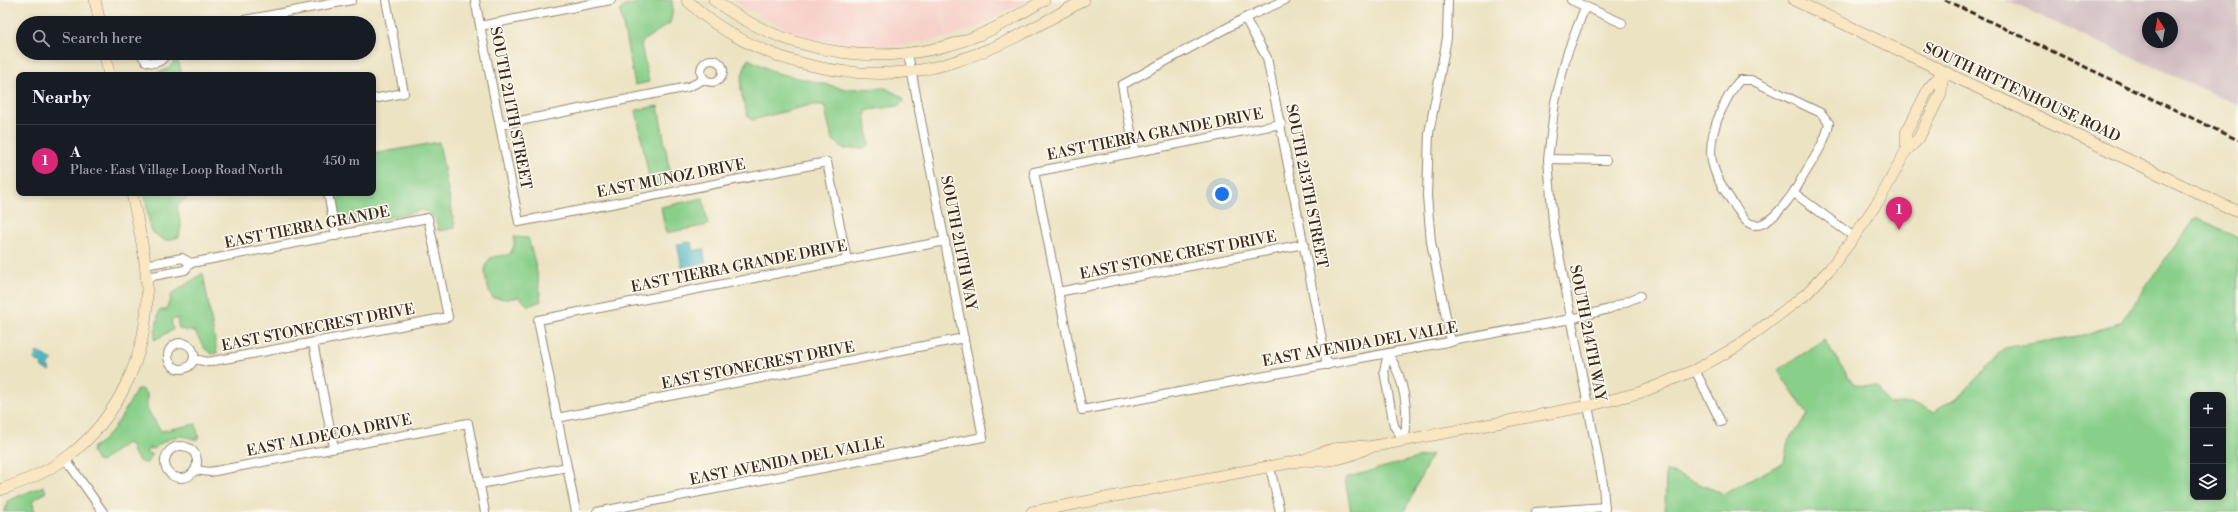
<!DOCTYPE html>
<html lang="en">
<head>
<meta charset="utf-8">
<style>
	body { margin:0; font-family:"Libre Bodoni",serif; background:#242831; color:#f1f3f6 }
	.controls { position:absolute; right:12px; bottom:12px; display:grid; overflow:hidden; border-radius:8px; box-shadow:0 2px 6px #0003 }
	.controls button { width:36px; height:36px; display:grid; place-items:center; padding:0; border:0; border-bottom:1px solid #363941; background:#171b24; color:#f1f3f6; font:20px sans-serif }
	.compass { position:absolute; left:2142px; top:12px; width:36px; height:36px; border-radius:50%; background:#171b24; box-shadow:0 2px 6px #0003; rotate:349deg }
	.you { position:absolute; left:1222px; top:194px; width:14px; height:14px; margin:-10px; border:3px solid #fff; border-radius:50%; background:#1a73e8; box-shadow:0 0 0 6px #1a73e833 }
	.badge { display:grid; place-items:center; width:26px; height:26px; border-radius:50%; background:#db2777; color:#fff; font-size:13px; font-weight:700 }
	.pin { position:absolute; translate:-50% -33px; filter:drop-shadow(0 1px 2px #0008) }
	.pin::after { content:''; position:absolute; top:21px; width:14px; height:12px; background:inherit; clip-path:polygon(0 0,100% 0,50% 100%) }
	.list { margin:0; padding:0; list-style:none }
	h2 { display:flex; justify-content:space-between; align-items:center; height:52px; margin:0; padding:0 16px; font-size:17px }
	h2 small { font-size:13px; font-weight:400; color:#9ea1a6 }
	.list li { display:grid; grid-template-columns:26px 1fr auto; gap:12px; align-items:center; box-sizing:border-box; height:72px; padding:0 16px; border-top:1px solid #363941 }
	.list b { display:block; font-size:15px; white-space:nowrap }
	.list p { margin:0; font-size:13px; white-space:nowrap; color:#9ea1a6 }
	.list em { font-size:13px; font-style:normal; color:#9ea1a6 }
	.icon { flex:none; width:22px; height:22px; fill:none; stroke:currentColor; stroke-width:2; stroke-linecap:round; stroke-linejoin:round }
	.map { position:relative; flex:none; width:2238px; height:512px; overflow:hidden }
	.search { position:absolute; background:#171b24; box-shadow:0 2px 6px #0003; left:16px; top:16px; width:360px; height:44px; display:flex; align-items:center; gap:10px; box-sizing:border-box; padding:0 14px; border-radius:22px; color:#9ea1a6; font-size:15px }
	.panel { position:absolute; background:#171b24; box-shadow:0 2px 6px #0003; left:16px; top:72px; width:360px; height:124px; border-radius:8px }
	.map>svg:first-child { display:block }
	.built { fill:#f7d0ca }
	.industrial { fill:#d2bec2; fill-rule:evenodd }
	.green { fill:#88cf8a; stroke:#627c54; fill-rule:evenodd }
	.water { fill:#4bb7c6; stroke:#437072 }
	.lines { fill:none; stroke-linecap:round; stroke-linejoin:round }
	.street-casing { stroke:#948670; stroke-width:10 }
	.secondary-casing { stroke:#948670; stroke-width:12 }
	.street { stroke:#fff; stroke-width:8 }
	.secondary { stroke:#f9e7c3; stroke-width:11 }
	.rail { stroke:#3b2a1e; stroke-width:3; stroke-dasharray:6 3; stroke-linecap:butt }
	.labels { text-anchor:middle; stroke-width:3.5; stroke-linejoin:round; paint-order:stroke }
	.street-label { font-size:15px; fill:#3b2a1e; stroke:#fbf7ec }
</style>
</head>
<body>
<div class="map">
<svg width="2238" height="512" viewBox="0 0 2238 512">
	<rect width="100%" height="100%" fill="#fbf7ec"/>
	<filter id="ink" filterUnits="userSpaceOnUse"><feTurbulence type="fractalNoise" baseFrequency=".025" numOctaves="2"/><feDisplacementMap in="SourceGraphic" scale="8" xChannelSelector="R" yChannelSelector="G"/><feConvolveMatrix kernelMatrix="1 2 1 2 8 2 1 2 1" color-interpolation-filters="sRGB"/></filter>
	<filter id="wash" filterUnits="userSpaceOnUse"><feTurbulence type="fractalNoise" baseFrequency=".012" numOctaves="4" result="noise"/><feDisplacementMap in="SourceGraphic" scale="16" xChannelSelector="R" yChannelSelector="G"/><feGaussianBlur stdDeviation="0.9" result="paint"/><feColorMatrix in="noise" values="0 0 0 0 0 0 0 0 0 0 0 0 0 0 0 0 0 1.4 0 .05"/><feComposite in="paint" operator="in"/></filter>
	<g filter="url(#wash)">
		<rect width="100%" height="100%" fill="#ece3c3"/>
		<g class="built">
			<path d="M733,0h207l7,38 -60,10 -52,-4 -35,-8 -53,-27z"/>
			<path d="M941,0h87l-50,27 -30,10z"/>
		</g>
		<path class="industrial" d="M2005,0h233v105zM2148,18h24v24h-24z"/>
		<g class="green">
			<path d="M652,0h20l1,9 -3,14 -26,17 -3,5 8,37 -14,3 -15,-75 4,-4z"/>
			<path d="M175,59l4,4 3,12h-42c13,-4 28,1 35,-16z"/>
			<path d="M748,59l29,14 69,16 39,-1 17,9 2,4 -6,5 -29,4 -4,3 4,31 -5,4 -20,1 -12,-10 -8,-34h-14l-58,15 -4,-3c-8,-27 -11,-31 0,-58z"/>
			<path d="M658,106l14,77 -21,5 -15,-78z"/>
			<path d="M439,142l16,86 -17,3c0,-12 -6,-20 -18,-21l-13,4 -60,12 -8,-5 -6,-28h40v-39z"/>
			<path d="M144,193h47l-14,14 4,18 -2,12 -14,4 -14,-10z"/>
			<path d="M703,198l5,27 -42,8 -5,-26z"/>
			<path d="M2196,217l42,21v274h-573l1,-42 58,24 60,-32 4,-21 20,-26 -30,-45 46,-30 30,45 23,1 12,18c17,-3 29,1 45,8l29,-19 41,-45 85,-14 32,-12zM2193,395h30v102h-30z"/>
			<path d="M514,237l14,1 8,28 5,35 -13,5 -9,-9 -12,2 -14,-1c-6,-8 -13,-33 -2,-40 5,-3 14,-2 19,-4l4,-8z"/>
			<path d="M203,273l14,80 -5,1 -7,-5 -10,-17 -16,-3 -2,-11 -6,2 2,10 -19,10 5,-30h7l6,-16z"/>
			<path d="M137,389h5l5,5v15l14,22 35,-7 3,15c-5,1 -8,-1 -12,-2 -12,-3 -24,4 -33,12l-5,-1 -3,4 6,3 -5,8 -7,-1 -7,-9 -2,-8 -5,-2 -25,19 -4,-1 -5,-9 1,-5c18,-8 35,-41 44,-58z"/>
			<path d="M1432,454l-28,58h-53l-6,-34z"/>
			<path d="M43,486l3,6 -14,9 3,11h-32l4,-6v-5z"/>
		</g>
		<g class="water">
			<path d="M691,242l2,9 10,-2 3,13 -24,5 -5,-23z"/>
			<path d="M37,352l16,8 -6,7 3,1 -1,3 -8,-4 1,-3 -8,-5z"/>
		</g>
	</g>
	<g filter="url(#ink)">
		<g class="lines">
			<defs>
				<g id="street">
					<path d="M475,0l44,222 308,-60 20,98"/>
					<path d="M1448,0l-1,38 -18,95 -2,63 4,46 20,100"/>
					<path d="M1571,0l51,23"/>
					<path d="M1585,7l-18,47 -12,48 -7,57 5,64 50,261 2,28"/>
					<path d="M1245,18l22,40 60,307"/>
					<path d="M228,23l124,-23"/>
					<path d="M480,26l131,-26"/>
					<path d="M140,53l6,8c9,4 17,1 20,-8"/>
					<circle cx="712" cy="71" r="11"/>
					<path d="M1740,80h11l70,33 8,10c-3,20 -18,39 -28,57 -7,13 -28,44 -44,45 -11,1 -16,-11 -22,-19 -25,-35 -32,-54 -14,-95 6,-12 10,-22 19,-31z"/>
					<path d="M373,99l31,-6 -18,-93"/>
					<path d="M1281,124l-247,48 48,238 489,-91 38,-10 31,-13"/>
					<path d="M500,125l188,-38 15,-7"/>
					<path d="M1135,152l-13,-67 123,-67 40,-18"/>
					<path d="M1548,159l58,1"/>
					<path d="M328,193l8,43"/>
					<path d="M1794,193l60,44"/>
					<path d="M145,265l37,-7 9,5 237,-45 20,99 -240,45 -14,-3"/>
					<path d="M147,277l38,-7 6,-7"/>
					<path d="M1058,292l246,-48"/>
					<circle cx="181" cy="356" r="13"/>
					<path d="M313,343l21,105"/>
					<path d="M1388,354l-4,17 10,55 10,14"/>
					<path d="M1388,354c16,23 22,58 16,86"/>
					<path d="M1695,370l26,52"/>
					<path d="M557,418l407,-80"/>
					<circle cx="181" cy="462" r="16"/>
					<path d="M65,458l38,54"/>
					<path d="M1270,467l10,45"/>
					<path d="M195,470l15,2 258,-49 17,89"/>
					<path d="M480,484l87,-17"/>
					<path d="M576,512l-38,-192 407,-79"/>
					<path d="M597,512l386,-75 -75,-383"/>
					<path d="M1536,512l69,-5"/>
				</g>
				<g id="secondary">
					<path d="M95,0l5,23"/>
					<path d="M687,0c63,63 177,90 263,63 48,-14 90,-38 134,-63"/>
					<path d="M714,0c77,57 176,71 265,35 23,-9 44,-23 65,-35"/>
					<path d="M1794,0l444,212"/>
					<path d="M105,53l4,22"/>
					<path d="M1906,151v-18l23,-45 14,-16"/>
					<path d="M1304,460c21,-11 41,-16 65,-13l219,-41 54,-14 53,-22 43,-24 68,-52 23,-24 25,-33 27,-40 25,-46 13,-13 22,-45 2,-21"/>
					<path d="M0,490c22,-8 46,-17 66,-32 51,-38 82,-103 81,-166 0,-33 -9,-67 -15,-99"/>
					<path d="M1032,512l272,-52c24,2 43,-1 65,-13"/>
				</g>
			</defs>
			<use href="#street" class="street-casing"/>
			<use href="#secondary" class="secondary-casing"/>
			<use href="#street" class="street"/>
			<use href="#secondary" class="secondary"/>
			<path class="rail" d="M1945,0l293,140"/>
		</g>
	</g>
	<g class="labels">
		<g class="street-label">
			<text transform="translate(2022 92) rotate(25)" y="5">SOUTH RITTENHOUSE ROAD</text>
			<text transform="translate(511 108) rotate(79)" y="5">SOUTH 211TH STREET</text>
			<text transform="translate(1155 134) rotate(-11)" y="5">EAST TIERRA GRANDE DRIVE</text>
			<text transform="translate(671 178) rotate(-11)" y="5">EAST MUNOZ DRIVE</text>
			<text transform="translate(1307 186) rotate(79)" y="5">SOUTH 213TH STREET</text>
			<text transform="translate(307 227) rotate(-11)" y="5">EAST TIERRA GRANDE</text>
			<text transform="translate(959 243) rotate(79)" y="5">SOUTH 211TH WAY</text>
			<text transform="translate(1178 255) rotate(-11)" y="5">EAST STONE CREST DRIVE</text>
			<text transform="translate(739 266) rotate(-11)" y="5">EAST TIERRA GRANDE DRIVE</text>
			<text transform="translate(318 327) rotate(-11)" y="5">EAST STONECREST DRIVE</text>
			<text transform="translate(1588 333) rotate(79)" y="5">SOUTH 214TH WAY</text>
			<text transform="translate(1360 344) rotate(-10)" y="5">EAST AVENIDA DEL VALLE</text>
			<text transform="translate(758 365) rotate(-11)" y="5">EAST STONECREST DRIVE</text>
			<text transform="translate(329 435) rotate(-11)" y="5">EAST ALDECOA DRIVE</text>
			<text transform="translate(787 461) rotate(-11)" y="5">EAST AVENIDA DEL VALLE</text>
		</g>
	</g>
</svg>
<div class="controls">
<button>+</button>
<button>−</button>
<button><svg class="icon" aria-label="layers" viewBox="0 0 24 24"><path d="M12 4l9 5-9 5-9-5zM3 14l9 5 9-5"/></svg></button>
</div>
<svg class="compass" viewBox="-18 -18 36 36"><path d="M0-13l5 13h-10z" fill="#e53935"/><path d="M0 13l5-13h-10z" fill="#9ea1a6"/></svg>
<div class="you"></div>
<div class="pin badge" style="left:1899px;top:230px">1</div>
<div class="search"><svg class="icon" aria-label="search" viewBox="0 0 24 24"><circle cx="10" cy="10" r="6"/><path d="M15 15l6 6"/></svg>Search here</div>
<section class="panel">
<h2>Nearby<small></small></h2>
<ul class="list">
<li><span class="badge">1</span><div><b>A</b><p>Place · East Village Loop Road North</p></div><em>450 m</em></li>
</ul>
</section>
</div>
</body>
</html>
